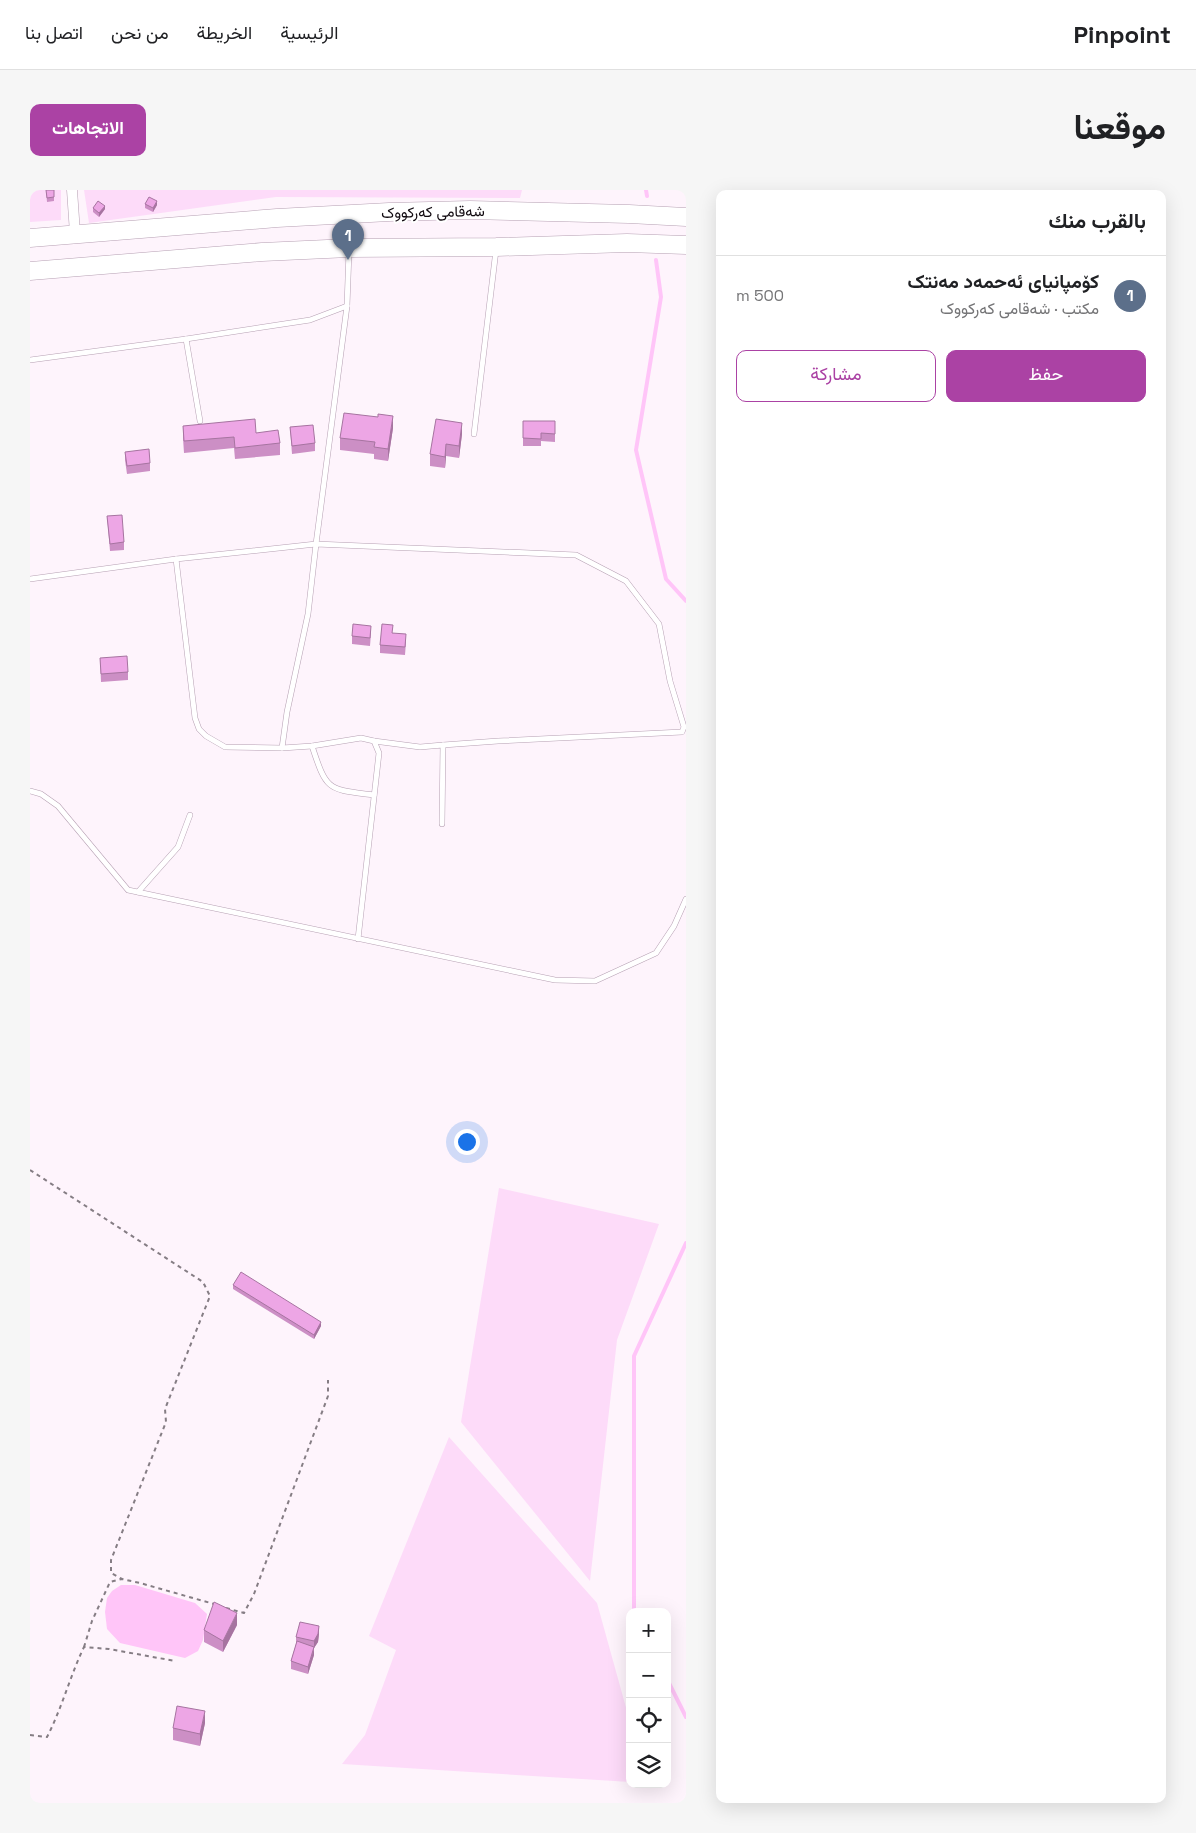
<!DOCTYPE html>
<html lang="ar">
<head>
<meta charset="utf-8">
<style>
	body { margin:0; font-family:"Space Grotesk",Vazirmatn,sans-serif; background:#f6f6f6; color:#202124; direction:rtl }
	.controls { position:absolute; right:15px; bottom:15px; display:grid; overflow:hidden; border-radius:10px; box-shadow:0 5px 20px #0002 }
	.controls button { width:45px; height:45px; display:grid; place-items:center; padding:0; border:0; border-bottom:1px solid #e0e0e0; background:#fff; color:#202124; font:25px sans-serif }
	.you { position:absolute; left:436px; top:951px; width:18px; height:18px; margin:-12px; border:4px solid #fff; border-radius:50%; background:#1a73e8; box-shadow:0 0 0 8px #1a73e833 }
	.badge { display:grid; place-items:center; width:32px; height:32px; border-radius:50%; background:#ab42a4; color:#fff; font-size:16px; font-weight:700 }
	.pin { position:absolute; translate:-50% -41px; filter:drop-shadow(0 1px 2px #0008) }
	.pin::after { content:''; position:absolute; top:26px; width:18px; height:15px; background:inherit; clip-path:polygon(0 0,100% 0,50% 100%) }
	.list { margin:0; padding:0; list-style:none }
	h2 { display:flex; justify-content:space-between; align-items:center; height:65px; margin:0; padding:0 20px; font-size:21px }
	h2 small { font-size:16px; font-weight:400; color:#757577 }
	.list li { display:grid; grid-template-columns:32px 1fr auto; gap:15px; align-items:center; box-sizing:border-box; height:80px; padding:0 20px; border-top:1px solid #e0e0e0 }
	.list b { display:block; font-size:19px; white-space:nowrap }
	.list p { margin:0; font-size:16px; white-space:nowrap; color:#757577 }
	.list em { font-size:16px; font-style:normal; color:#757577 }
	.actions { display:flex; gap:10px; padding:15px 20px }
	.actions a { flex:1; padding:11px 0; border:1px solid #ab42a4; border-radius:10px; text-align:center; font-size:18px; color:#ab42a4 }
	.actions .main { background:#ab42a4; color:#fff }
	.icon { flex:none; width:28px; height:28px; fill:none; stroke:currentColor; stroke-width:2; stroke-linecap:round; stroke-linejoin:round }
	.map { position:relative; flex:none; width:656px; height:1613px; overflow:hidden; direction:ltr; border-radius:10px }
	header { display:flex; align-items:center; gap:30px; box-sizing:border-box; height:70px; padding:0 25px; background:#fff; border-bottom:1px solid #e0e0e0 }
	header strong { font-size:24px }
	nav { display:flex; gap:28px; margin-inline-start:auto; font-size:18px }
	.intro { display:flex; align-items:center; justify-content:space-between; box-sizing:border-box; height:120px; padding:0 30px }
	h1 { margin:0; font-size:35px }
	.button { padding:12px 22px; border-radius:10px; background:#ab42a4; color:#fff; font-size:18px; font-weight:700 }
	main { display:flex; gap:30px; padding:0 30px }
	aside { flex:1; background:#fff; border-radius:10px; box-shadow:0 5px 20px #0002 }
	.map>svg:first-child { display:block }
	.green { fill:#fddbf9 }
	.water { fill:#ffc5f8 }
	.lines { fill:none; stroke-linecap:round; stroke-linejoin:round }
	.stream { stroke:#ffc5f8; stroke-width:4 }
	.lane-casing { stroke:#b6a0b3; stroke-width:6 }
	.street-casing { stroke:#b6a0b3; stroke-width:11 }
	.highway-casing { stroke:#b6a0b3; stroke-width:19 }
	.path { stroke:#857d84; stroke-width:2; stroke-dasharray:4 4; stroke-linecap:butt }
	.lane { stroke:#fff; stroke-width:5 }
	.street { stroke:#fff; stroke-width:10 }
	.highway { stroke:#fff; stroke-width:18 }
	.wall { fill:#cc8fc5 }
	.shaded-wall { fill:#a674a0 }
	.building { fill:#eda6e5; stroke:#a674a0 }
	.labels { text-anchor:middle; stroke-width:4; stroke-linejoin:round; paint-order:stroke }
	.street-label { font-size:15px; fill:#10090f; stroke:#fff }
</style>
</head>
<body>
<header>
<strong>Pinpoint</strong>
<nav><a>الرئيسية</a><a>الخريطة</a><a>من نحن</a><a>اتصل بنا</a></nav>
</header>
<div class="intro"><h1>موقعنا</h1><a class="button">الاتجاهات</a></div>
<main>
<aside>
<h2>بالقرب منك<small></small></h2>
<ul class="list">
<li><span class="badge" style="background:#5c6f8a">1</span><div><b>کۆمپانیای ئەحمەد مەنتک</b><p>مكتب · شەقامی کەرکووک</p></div><em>500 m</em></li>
</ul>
<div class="actions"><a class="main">حفظ</a><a>مشاركة</a></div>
</aside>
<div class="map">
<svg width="656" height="1613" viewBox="0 0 656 1613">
	<rect width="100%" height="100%" fill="#fef4fc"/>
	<g class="green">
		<path d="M0,0h31v30l-31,2z"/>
		<path d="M54,0h438l-2,8 -244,-1 -187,26z"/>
		<path d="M469,998l160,36 -42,116 -27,241 -129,-159z"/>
		<path d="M419,1247l148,166 33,119v60l-288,-18 23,-29 31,-85 -27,-14z"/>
	</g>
	<path class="water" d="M91,1395h14l60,18 12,11 -4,26 -5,11 -13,7 -65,-15 -13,-14 -2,-17 2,-14 5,-7z"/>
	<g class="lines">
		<g class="stream">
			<path d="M616,0l1,6"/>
			<path d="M626,70l5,37 -25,153 30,129 20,22"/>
			<path d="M604,1422v-256l52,-113"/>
			<path d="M637,1489l19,38"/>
		</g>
		<defs>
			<g id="lane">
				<path d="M156,149l14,82"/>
				<path d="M0,170l156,-21 124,-19 37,-14"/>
				<path d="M444,244l22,-184"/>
				<path d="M146,369l19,159 4,11 7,7 19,11 57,1 30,-2 49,-8 13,3 5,12 -21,186"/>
				<path d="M0,389l146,-20 140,-15 260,11 50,26 33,43 11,57 14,46 -2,5 -184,9 -55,4"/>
				<path d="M344,551l46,6 23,-2 -1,79"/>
				<path d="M282,556c15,46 16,43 62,49"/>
				<path d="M252,558l5,-36 21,-98 8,-70 31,-238 2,-55"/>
				<path d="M0,601l11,3 17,12 70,84 427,90 40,1 61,-28 18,-27 12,-27"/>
				<path d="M108,702l40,-45 12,-32"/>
			</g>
			<path id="street" d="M42,0l3,43"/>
			<g id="highway">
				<path d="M0,48l247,-20 112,-6 81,-2 159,4 57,3"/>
				<path d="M0,81l232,-19 87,-4 147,-1 131,-4 59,2"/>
			</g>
		</defs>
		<use href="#lane" class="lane-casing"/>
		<use href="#street" class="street-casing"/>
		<use href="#highway" class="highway-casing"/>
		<g class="path">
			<path d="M0,980l173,112 7,14 -45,113 1,13 -55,138v13l11,6"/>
			<path d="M196,1418l18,5 10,-19 74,-198v-16"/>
			<path d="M54,1457l8,-26 18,-39 12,-3 18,4 74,21"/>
			<path d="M0,1545l17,2c15,-29 23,-61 37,-90l25,2 66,12"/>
		</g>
		<use href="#lane" class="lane"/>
		<use href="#street" class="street"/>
		<use href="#highway" class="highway"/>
	</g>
	<g class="wall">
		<path d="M16,0h8v11l-7,1z"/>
		<path d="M115,14l12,1 -4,7 -8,-4z"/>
		<path d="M63,18l12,1 -6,8 -6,-5z"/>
		<path d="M493,231h32v21l-14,-1v5h-18z"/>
		<path d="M153,236l73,7 24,10v12l-45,4 -1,-11 -50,5 -1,-15z"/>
		<path d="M260,237l25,16v8l-23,3z"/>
		<path d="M363,238l-5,33 -14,-2v-5l-34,-4v-12z"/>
		<path d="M432,244l-3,24 -13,-2 -1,12 -15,-2v-12z"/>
		<path d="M95,262l25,11v8l-23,3 -2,-14z"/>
		<path d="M77,326l17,26v8l-14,1z"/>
		<path d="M341,443l-1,13 -18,-2v-8z"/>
		<path d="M363,443l13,9 -1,13 -25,-2v-8z"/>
		<path d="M70,468l28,14v8l-27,2z"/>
		<path d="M203,1095l88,41 -7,13 -81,-50z"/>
		<path d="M207,1435l-14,27 -19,-10v-12z"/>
		<path d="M289,1444l-1,8 -4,6v7l-6,19 -17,-5v-8l5,-17v-7z"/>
		<path d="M175,1533l-5,23 -27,-6v-12z"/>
	</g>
	<g class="shaded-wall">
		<path d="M127,11v4l-4,7v-4z"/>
		<path d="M75,16v3l-6,8v-4z"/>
		<path d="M363,226v12l-5,33v-12z"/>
		<path d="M432,233v11l-3,24v-12z"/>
		<path d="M416,254v12l-1,12v-11z"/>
		<path d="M291,1132v4l-7,13v-4z"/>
		<path d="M207,1423v12l-14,27v-11z"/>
		<path d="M289,1436v8l-1,8 -4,6v7l-6,19v-7l6,-18v-8z"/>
		<path d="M175,1521v12l-5,23v-12z"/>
	</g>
	<g class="building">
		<path d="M16,0h8v7l-7,1z"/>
		<path d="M119,7l8,4 -4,7 -8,-4z"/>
		<path d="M68,11l7,5 -6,7 -6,-5z"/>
		<path d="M314,223l34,4v-3l15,2 -5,33 -14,-2 1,-5 -35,-4z"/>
		<path d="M225,229l1,14 22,-3 2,13 -45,5 -1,-11 -50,4 -1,-15z"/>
		<path d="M406,229l26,4 -3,23 -13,-2 -1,13 -15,-3z"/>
		<path d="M493,231h32v13l-14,-1v6l-18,-1z"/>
		<path d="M283,235l2,18 -23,3 -2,-19z"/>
		<path d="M119,259l1,14 -23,3 -2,-14z"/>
		<path d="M92,325l2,27 -14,2 -3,-28z"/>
		<path d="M323,434l18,2 -1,12 -18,-2z"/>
		<path d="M352,434l11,1 -1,8 14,1 -1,13 -25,-2z"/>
		<path d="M97,466l1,16 -27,2 -1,-16z"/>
		<path d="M211,1082l80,50 -7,13 -81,-50z"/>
		<path d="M184,1412l23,11 -14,28 -19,-11z"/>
		<path d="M270,1432l19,4 -1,8 -4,7 -18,-4z"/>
		<path d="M267,1451l17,6 -6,20 -17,-6z"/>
		<path d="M147,1516l28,5 -5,23 -27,-6z"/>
	</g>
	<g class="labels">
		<g class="street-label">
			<text transform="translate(403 22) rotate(-1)" y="5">شەقامی کەرکووک</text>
		</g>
	</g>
</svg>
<div class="controls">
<button>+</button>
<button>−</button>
<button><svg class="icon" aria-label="locate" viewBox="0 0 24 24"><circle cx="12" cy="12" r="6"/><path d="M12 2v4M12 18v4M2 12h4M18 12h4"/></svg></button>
<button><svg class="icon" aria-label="layers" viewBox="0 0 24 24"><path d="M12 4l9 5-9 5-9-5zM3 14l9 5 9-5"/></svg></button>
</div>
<div class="you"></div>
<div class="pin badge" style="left:318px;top:70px;background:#5c6f8a">1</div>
</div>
</main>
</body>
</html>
